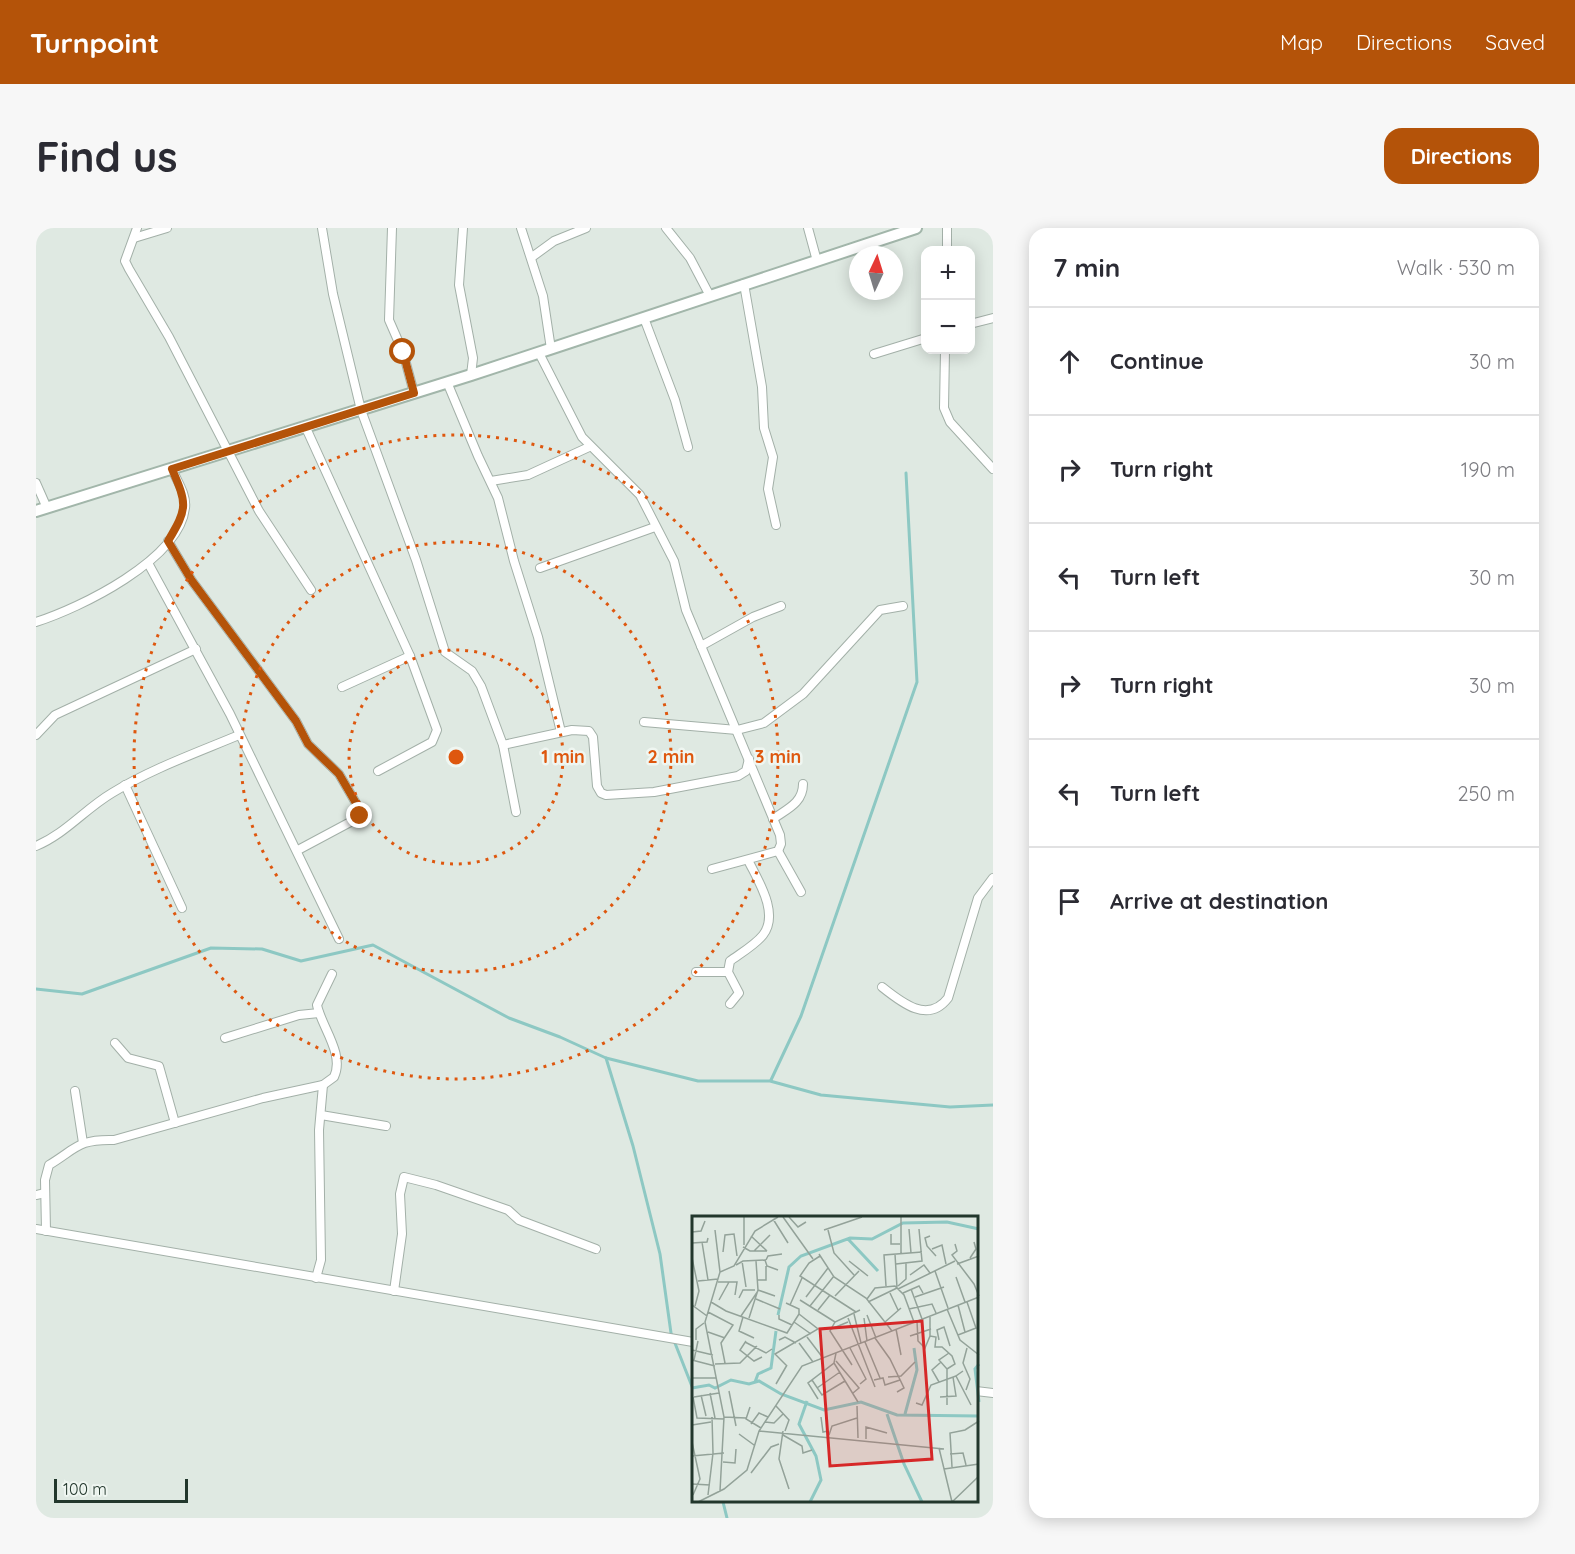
<!DOCTYPE html>
<html lang="en">
<head>
<meta charset="utf-8">
<style>
	body { margin:0; font-family:Quicksand,sans-serif; background:#f7f7f7; color:#2b2b33 }
	.controls { position:absolute; right:18px; top:18px; display:grid; overflow:hidden; border-radius:12px; box-shadow:0 3px 15px #0003 }
	.controls button { width:54px; height:54px; display:grid; place-items:center; padding:0; border:0; border-bottom:2px solid #e1e1e2; background:#fff; color:#2b2b33; font:30px sans-serif }
	.compass { position:absolute; left:813px; top:18px; width:54px; height:54px; border-radius:50%; background:#fff; box-shadow:0 3px 15px #0003; rotate:4deg }
	.scale { position:absolute; left:18px; bottom:15px; width:134px; box-sizing:border-box; padding-left:6px; border:3px solid #22372c; border-top:0; font-size:16px; line-height:21px; white-space:nowrap; color:#22372c; -webkit-text-stroke:4px #eff6f1; paint-order:stroke }
	.stop { position:absolute; width:18px; height:18px; margin:-14px; border:4px solid #b45309; border-radius:50%; background:#fff }
	.stop.end { background:#b45309; border-color:#fff; box-shadow:0 2px 6px #0008 }
	.list { margin:0; padding:0; list-style:none }
	h2 { display:flex; justify-content:space-between; align-items:center; height:78px; margin:0; padding:0 24px; font-size:26px }
	h2 small { font-size:20px; font-weight:400; color:#7c7c81 }
	.list li { display:grid; grid-template-columns:39px 1fr auto; gap:18px; align-items:center; box-sizing:border-box; height:108px; padding:0 24px; border-top:2px solid #e1e1e2 }
	.list b { display:block; font-size:22px; white-space:nowrap }
	.list em { font-size:20px; font-style:normal; color:#7c7c81 }
	.icon { flex:none; width:33px; height:33px; fill:none; stroke:currentColor; stroke-width:2; stroke-linecap:round; stroke-linejoin:round }
	.map { position:relative; flex:none; width:957px; height:1290px; overflow:hidden; border-radius:18px }
	header { display:flex; align-items:center; gap:36px; box-sizing:border-box; height:84px; padding:0 30px; background:#b45309; color:#fff }
	header strong { font-size:28px }
	nav { display:flex; gap:33px; margin-inline-start:auto; font-size:21px }
	.intro { display:flex; align-items:center; justify-content:space-between; box-sizing:border-box; height:144px; padding:0 36px }
	h1 { margin:0; font-size:42px }
	.button { padding:15px 27px; border-radius:18px; background:#b45309; color:#fff; font-size:21px; font-weight:700 }
	main { display:flex; gap:36px; padding:0 36px }
	aside { flex:1; background:#fff; border-radius:18px; box-shadow:0 3px 15px #0003 }
	.map>svg:first-child { display:block }
	.lines { fill:none; stroke-linecap:round; stroke-linejoin:round }
	.stream { stroke:#8dc8c3; stroke-width:3 }
	.street-casing { stroke:#a3b0a8; stroke-width:10 }
	.secondary-casing { stroke:#a2b6aa; stroke-width:14 }
	.street { stroke:#fff; stroke-width:8 }
	.secondary { stroke:#fff; stroke-width:10 }
	.route { stroke:#b45309; stroke-width:8 }
	.ring { fill:none; stroke:#de570e; stroke-width:3; stroke-dasharray:3 6 }
	.inset-river { fill:none; stroke:#8dc8c3; stroke-width:3 }
	.inset-road { fill:none; stroke:#93a299; stroke-width:1.5 }
	.view { fill:#d62828; fill-opacity:0.15; stroke:#d62828; stroke-width:3 }
	.inset-edge { fill:none; stroke:#22372c; stroke-width:3 }
	.centre { fill:#de570e; stroke:#eff6f1; stroke-width:3 }
	.ring-label { font-size:18px; text-anchor:middle; font-weight:bold; fill:#de570e; stroke:#eff6f1; stroke-width:5; stroke-linejoin:round; paint-order:stroke }
</style>
</head>
<body>
<header>
<strong>Turnpoint</strong>
<nav><a>Map</a><a>Directions</a><a>Saved</a></nav>
</header>
<div class="intro"><h1>Find us</h1><a class="button">Directions</a></div>
<main>
<div class="map">
<svg width="957" height="1290" viewBox="0 0 957 1290">
	<rect width="100%" height="100%" fill="#dfe9e2"/>
	<g class="lines">
		<g class="stream">
			<path d="M0,761l46,5 129,-46 51,1 39,12 72,-16 136,73 51,19 46,21 92,23h72l51,14 129,12 43,-2"/>
			<path d="M570,830l27,88 27,108 11,79 22,56"/>
			<path d="M735,852l30,-64 116,-334 -11,-209"/>
			<path d="M687,1274l4,16"/>
		</g>
		<defs>
			<g id="street">
				<path d="M101,0l-12,33 4,8 40,68 90,174 52,79"/>
				<path d="M286,0l11,66 28,116 55,150 29,92 27,19 9,15 22,59 13,67"/>
				<path d="M356,0l-3,92 14,32 11,41"/>
				<path d="M427,0l-4,57 14,73 -2,17"/>
				<path d="M485,0l22,68 8,53"/>
				<path d="M630,0l24,30 20,38"/>
				<path d="M772,0l9,33"/>
				<path d="M98,10l33,-10"/>
				<path d="M911,22v-22"/>
				<path d="M496,29l22,-16 32,-13"/>
				<path d="M708,56l18,103 2,41 9,29 -5,32 8,36"/>
				<path d="M608,90l31,82 13,47"/>
				<path d="M934,96l23,-6"/>
				<path d="M909,122l-1,58 6,14 43,47"/>
				<path d="M503,125l43,84 58,58 34,66 12,49 94,225 1,9 -3,7 -66,18"/>
				<path d="M838,126l52,-16"/>
				<path d="M411,154l31,74 20,42 16,63 24,76 23,95"/>
				<path d="M270,200l104,228 27,74 -5,12 -54,29"/>
				<path d="M455,253l37,-6 61,-28"/>
				<path d="M0,255l11,25"/>
				<path d="M132,313l24,40 104,140 12,23 31,30 21,36v6l-4,3 -58,31"/>
				<path d="M112,335l82,151 109,225"/>
				<path d="M504,340l115,-41"/>
				<path d="M0,394c44,-14 143,-62 149,-114 2,-13 -8,-27 -13,-39"/>
				<path d="M665,418l52,-29 28,-11"/>
				<path d="M306,459l68,-31"/>
				<path d="M608,494l93,8 27,-7 39,-29 77,-84 23,-4"/>
				<path d="M0,507l19,-20 141,-66"/>
				<path d="M467,517l69,-15 17,1 4,6 4,49 4,7 5,2 48,-3 84,-16 8,-5 3,-12"/>
				<path d="M89,557l57,123"/>
				<path d="M737,591c14,-10 30,-16 30,-35"/>
				<path d="M0,618c29,-12 49,-37 76,-53 39,-24 84,-40 127,-58"/>
				<path d="M742,623l23,41"/>
				<path d="M660,744h32"/>
				<path d="M846,759c20,16 46,37 66,11l30,-100 15,-20"/>
				<path d="M694,776l9,-11 -11,-21 2,-11c11,-8 25,-16 33,-26 17,-22 -6,-56 -15,-75"/>
				<path d="M189,810l74,-23 20,-2"/>
				<path d="M79,815l13,15 31,8 16,57"/>
				<path d="M39,863l8,52"/>
				<path d="M285,887l65,11"/>
				<path d="M0,967l9,-2"/>
				<path d="M0,1001l657,113"/>
				<path d="M10,1003l-1,-51 4,-15c28,-17 29,-26 65,-25l149,-42 60,-13 11,-8c11,-23 -13,-51 -17,-72l15,-31"/>
				<path d="M280,1050l5,-18 -2,-130 4,-45"/>
				<path d="M358,1063l8,-57 -2,-40 4,-17 32,8 72,25 11,10 77,29"/>
				<path d="M940,1163l17,2"/>
			</g>
			<path id="secondary" d="M0,283l435,-136 445,-147"/>
		</defs>
		<use href="#street" class="street-casing"/>
		<use href="#secondary" class="secondary-casing"/>
		<use href="#street" class="street"/>
		<use href="#secondary" class="secondary"/>
	</g>
	<g class="lines">
		<path class="route" d="M324,588v-6l-21,-36 -31,-30 -12,-23 -104,-140 -24,-40c20,-33 19,-37 4,-72l242,-76 -11,-41"/>
	</g>
	<g class="ring">
		<circle cx="420" cy="529" r="107"/>
		<circle cx="420" cy="529" r="215"/>
		<circle cx="420" cy="529" r="322"/>
	</g>
	<g transform="translate(656 988)">
		<rect width="286" height="286" fill="#dfe9e2"/>
		<path class="inset-river" d="M156,23l30,32M86,99l11,-48 12,-11 49,-18 22,1 31,-16 44,-1 32,7M287,148l-4,5 4,33M63,166l3,-8 13,-6 5,-37M0,172l17,-3 6,3 16,-8 18,4 10,-3 22,13 43,16 37,-8 36,13 82,1M115,185l-8,23 17,32 5,24 -11,22M195,198l17,50 18,38M213,198l12,-44 -3,-22"/>
		<path class="inset-road" d="M52,1v28M91,1l30,42M97,1l9,10 8,-5M209,1v37M81,3l15,24M217,13l2,24M23,14l5,42M132,14l38,-13M136,14l6,23 20,22M0,16l9,-1 4,-10M199,18v10h9M59,20l16,15M238,20l-5,2 2,8 9,10M10,26l6,38M0,27l15,-1 1,-4M263,28l2,7 -5,4 22,29 5,12M51,31l7,4h17M240,33l10,-4 4,19M62,35l16,-16M31,36l2,-17 9,-1 3,22M127,38l15,23 32,21 26,33M203,38l2,34M128,40l-11,7 -9,13 56,36M0,42l7,33 -4,15M278,42l6,-9 -2,-7M74,44l2,-4 14,-2M50,45l4,26M157,45l19,15M204,48l26,-3 -3,-32M265,48l22,-8M44,49l7,-4 22,-1 2,6 11,4M243,55l13,37M218,59l14,-10 6,8M264,61l9,25M65,64h9v-14M6,65l20,-2M26,66h19l-2,13M194,70l-2,-31 38,-3M206,70l8,-7v-16M206,73l57,-28M219,73l11,30M66,74l17,6M198,77l8,17M211,77l16,-7 4,7M143,80l24,-25M114,81l22,-29M223,81l29,-10M47,82l4,-8h12M64,83l24,10M175,83l8,-11 20,-2 9,9 10,27M27,84l10,-18M108,84l35,22M19,86l15,9 61,22 12,-19M176,86l29,-14M94,87l13,6v5l19,15 -43,25 12,12M0,89l15,11M98,89l12,-27M266,89l7,27M118,90l24,-30M217,93l23,-5 4,9M255,93l13,31 19,15M126,94l12,-15M16,96l25,13 -12,18 4,20M162,98l7,29M87,99v4l13,6M175,99l9,23M49,100l17,-25M51,101l-4,14 15,7M57,102l9,-28 -2,-29M156,102l27,69M172,102l3,23M225,105l1,20 7,7 5,-12v-20M102,106l17,12M193,106l16,-14M139,113l17,-7M204,113l5,26M16,116l17,6M266,119l18,-7 -9,-26M218,120l21,-7M238,120l6,1 -1,10h7l10,9 3,8 -8,5M115,121l16,21M183,122l15,21 14,29 -7,4M4,124v-11l8,-6M87,124l6,-3 11,6M247,124l-2,-10 7,-3 6,19M54,125l-6,9 14,11 8,-4M53,126l21,11 6,-4M173,126l15,36M107,127l14,19M158,132l16,31 -6,5M0,134l21,5M0,144l23,6M2,144l4,-19M144,145l23,27 -6,5M142,147l24,39M23,148l25,-1 17,-17M160,149l-22,-34 5,-9 25,-12M271,155l-7,5 15,29M196,161l13,-1 14,-14M0,162h24M120,164l10,15 23,-14M182,164l9,-2 2,7 15,-5M247,166l-7,-12 9,-8M84,168l11,-19M125,172l23,-16M274,174l4,-11 -7,-16 4,-15M37,175l7,35M18,177l5,25M9,179l5,21M1,181l4,21 27,1M2,181l25,-4M248,181l16,-1 -3,-19M126,183l-10,-16 26,-20 2,-10M224,187l6,2 9,-20 25,-9M255,189v-36l-8,-9 10,-7M84,190l13,14 -4,11M165,190l1,32M58,191l-4,12 15,9M32,201l22,1M129,201l2,15 5,-1M73,206l9,1 9,-9M59,208l8,-11 9,4M0,209l19,-3M67,215l185,18M91,215l-4,28 10,30M47,218l15,11M91,219l19,11 1,7 9,-3M137,219l3,-9 25,-8M174,223v-12l21,6M0,226l8,37 -7,16M247,232l13,54M258,238l13,-1 3,12M0,240l32,-3M31,246l12,1 1,-14M260,251l-2,-34 15,-3 14,-9M252,253l35,-5M59,257l20,-26 8,-3M0,268l18,1M28,275l4,-74 -19,-95 15,-50 14,-6 21,-35 23,-14M16,279l5,-42 -1,-36M6,286l26,-13 23,-19 12,-39 43,-65 177,-69M260,286l26,-25"/>
		<path class="view" d="M230,105l10,138 -102,7 -10,-137z"/>
		<rect width="286" height="286" class="inset-edge"/>
	</g>
	<circle cx="420" cy="529" r="9" class="centre"/>
	<g class="ring-label">
		<text x="527" y="535">1 min</text>
		<text x="635" y="535">2 min</text>
		<text x="742" y="535">3 min</text>
	</g>
</svg>
<div class="controls">
<button>+</button>
<button>−</button>
</div>
<svg class="compass" viewBox="-18 -18 36 36"><path d="M0-13l5 13h-10z" fill="#e53935"/><path d="M0 13l5-13h-10z" fill="#7c7c81"/></svg>
<div class="scale">100 m</div>
<div class="stop" style="left:367px;top:124px"></div>
<div class="stop end" style="left:324px;top:588px"></div>
</div>
<aside>
<h2>7 min<small>Walk · 530 m</small></h2>
<ul class="list">
<li><svg class="icon" aria-label="ahead" viewBox="0 0 24 24"><path d="M12 20V5M6 11l6-6 6 6"/></svg><div><b>Continue</b></div><em>30 m</em></li>
<li><svg class="icon" aria-label="right" viewBox="0 0 24 24"><path d="M7 20v-9h11M14 6l5 5-5 5"/></svg><div><b>Turn right</b></div><em>190 m</em></li>
<li><svg class="icon" aria-label="left" viewBox="0 0 24 24"><path d="M17 20v-9H6M10 6l-5 5 5 5"/></svg><div><b>Turn left</b></div><em>30 m</em></li>
<li><svg class="icon" aria-label="right" viewBox="0 0 24 24"><path d="M7 20v-9h11M14 6l5 5-5 5"/></svg><div><b>Turn right</b></div><em>30 m</em></li>
<li><svg class="icon" aria-label="left" viewBox="0 0 24 24"><path d="M17 20v-9H6M10 6l-5 5 5 5"/></svg><div><b>Turn left</b></div><em>250 m</em></li>
<li><svg class="icon" aria-label="arrive" viewBox="0 0 24 24"><path d="M6 21V4h12l-3 4 3 4H6"/></svg><div><b>Arrive at destination</b></div></li>
</ul>
</aside>
</main>
</body>
</html>
